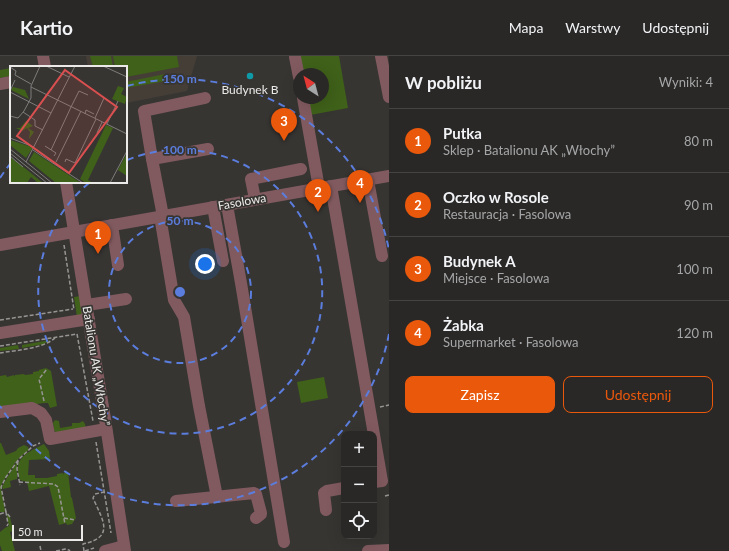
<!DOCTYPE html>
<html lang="pl">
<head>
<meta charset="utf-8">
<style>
	body { margin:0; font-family:Lato,sans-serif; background:#353432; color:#f1f3f6 }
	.controls { position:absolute; right:12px; bottom:12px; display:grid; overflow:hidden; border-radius:8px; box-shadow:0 4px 16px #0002 }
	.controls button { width:36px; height:36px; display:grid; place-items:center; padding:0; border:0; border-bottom:1px solid #454443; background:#292826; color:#f1f3f6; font:20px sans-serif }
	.compass { position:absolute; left:293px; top:12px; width:36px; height:36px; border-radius:50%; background:#292826; box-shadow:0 4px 16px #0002; rotate:324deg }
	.scale { position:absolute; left:12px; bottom:10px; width:71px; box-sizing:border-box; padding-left:4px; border:2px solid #eceae9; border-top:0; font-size:11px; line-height:14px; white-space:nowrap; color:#eceae9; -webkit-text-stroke:3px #373532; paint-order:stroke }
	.you { position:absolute; left:205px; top:208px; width:14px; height:14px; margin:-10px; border:3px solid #fff; border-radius:50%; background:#1a73e8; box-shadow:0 0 0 6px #1a73e833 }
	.badge { display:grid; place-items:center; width:26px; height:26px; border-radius:50%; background:#ea580c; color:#fff; font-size:13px; font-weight:700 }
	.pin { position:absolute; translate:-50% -33px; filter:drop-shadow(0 1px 2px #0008) }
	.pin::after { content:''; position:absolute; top:21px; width:14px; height:12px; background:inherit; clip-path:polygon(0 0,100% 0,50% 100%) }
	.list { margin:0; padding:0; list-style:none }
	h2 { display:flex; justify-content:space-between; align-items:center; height:52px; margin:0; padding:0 16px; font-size:17px }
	h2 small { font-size:13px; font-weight:400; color:#a5a6a7 }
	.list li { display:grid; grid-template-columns:26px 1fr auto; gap:12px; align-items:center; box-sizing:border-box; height:64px; padding:0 16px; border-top:1px solid #454443 }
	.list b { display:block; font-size:15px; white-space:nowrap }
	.list p { margin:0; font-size:13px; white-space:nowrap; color:#a5a6a7 }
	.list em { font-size:13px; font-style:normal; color:#a5a6a7 }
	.actions { display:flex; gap:8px; padding:12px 16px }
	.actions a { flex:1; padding:9px 0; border:1px solid #ea580c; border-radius:8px; text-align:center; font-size:14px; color:#ea580c }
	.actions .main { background:#ea580c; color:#fff }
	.icon { flex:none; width:22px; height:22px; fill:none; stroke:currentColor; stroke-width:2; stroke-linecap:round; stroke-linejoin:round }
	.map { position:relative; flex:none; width:389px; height:495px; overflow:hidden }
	header { display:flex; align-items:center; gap:24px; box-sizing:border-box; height:56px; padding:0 20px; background:#292826; border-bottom:1px solid #454443 }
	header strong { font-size:19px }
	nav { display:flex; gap:22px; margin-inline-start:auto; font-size:14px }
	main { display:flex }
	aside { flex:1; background:#292826 }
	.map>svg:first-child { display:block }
	.built { fill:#453e37 }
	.green { fill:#3f6119 }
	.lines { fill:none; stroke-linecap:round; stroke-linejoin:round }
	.path { stroke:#979593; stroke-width:1.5; stroke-dasharray:4 2; stroke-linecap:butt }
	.minor { stroke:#815a5f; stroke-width:12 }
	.ring { fill:none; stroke:#5b7ddd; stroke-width:2; stroke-dasharray:7 5 }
	.culture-dot { fill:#0f9aa8; stroke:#373532; stroke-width:1.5 }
	.labels { text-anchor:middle; stroke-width:3.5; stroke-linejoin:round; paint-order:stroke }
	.poi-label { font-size:12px; fill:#eceae9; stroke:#373532 }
	.street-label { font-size:12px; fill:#eceae9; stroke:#373532 }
	.inset-road { fill:none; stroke:#7f7d7b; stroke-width:1 }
	.view { fill:#da4f4f; fill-opacity:0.15; stroke:#da4f4f; stroke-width:2 }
	.inset-edge { fill:none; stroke:#eceae9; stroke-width:2 }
	.centre { fill:#5b7ddd; stroke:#373532; stroke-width:2 }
	.ring-label { font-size:12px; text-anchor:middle; font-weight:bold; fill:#5b7ddd; stroke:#373532; stroke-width:3.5; stroke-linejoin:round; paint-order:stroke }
</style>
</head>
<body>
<header>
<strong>Kartio</strong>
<nav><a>Mapa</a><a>Warstwy</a><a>Udostępnij</a></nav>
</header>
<main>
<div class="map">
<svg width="389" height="495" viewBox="0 0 389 495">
	<rect width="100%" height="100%" fill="#373532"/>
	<path class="built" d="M86,0h111l-10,35 -61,12v-36h-38z"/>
	<g class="green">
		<path d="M90,0h21l2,11h-20z"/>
		<path d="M113,0h64l2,11 -53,10v-10h-11z"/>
		<path d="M299,0h40l9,52 -38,7 -3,-17h16v-24h-20z"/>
		<path d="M11,12v8l-11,2v-8z"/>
		<path d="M165,18l1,7 -40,7v-6z"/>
		<path d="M81,240l2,17 -4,3 -2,1 -3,-20z"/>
		<path d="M50,284l-6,4 -22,4v-3z"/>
		<path d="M18,289l1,4 -19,2v-3z"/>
		<path d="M46,312l5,3 6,35 -7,2 -2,-5h-4l-44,6v-33l6,-1 1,2 7,-2 1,2v-2l9,-1 1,1 8,-1v-2l6,-1v1v-2z"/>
		<path d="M324,321l4,21 -27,5 -4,-21z"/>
		<path d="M55,364l4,1 1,7 12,-2v-3h7l4,-2 2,3 1,5 -30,4 -2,-3 -1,-7z"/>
		<path d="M0,387h1l5,12 10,-4 2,-3 6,-3 4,2 1,3 -9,7 -5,6 -13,20 -1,5 4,23 -1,1h-4z"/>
		<path d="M44,388l5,7 1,8 -21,1 -1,15h7v3h12l10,-2v-2l6,-1 1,2v-2l4,-1 3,25 1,1 4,20 -4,6 -5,1 -1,-2 -7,2 -10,-39 -20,5 -2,-9 -7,-2c-1,-3 -2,-6 -2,-10 -1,-15 15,-20 26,-26z"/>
		<path d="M17,406v17l-7,2 1,6 -8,2 -1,-2c4,-9 10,-17 15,-25z"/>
		<path d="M6,456l4,5 3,14 -3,1 5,19h-13l-2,-6v-13l5,-4 4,-2z"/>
	</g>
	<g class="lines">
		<g class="path">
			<path d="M64,189l10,65"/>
			<path d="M0,264l73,-11"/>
			<path d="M77,278l16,87"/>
			<path d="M0,290l77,-12"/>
			<path d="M0,297c17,-3 42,-4 55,-15"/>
			<path d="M44,345l-5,-22 8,-10"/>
			<path d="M380,351l9,-2"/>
			<path d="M96,386l15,91"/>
			<path d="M18,405l-1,8 3,16"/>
			<path d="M19,426l35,2 4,3 7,37"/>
			<path d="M385,440l4,-1"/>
			<path d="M0,458l6,-2 2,12 -1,2"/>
			<path d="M10,461l-4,-5 -5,-25 5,-10 13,-18 14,-13 7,-3"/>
			<path d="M64,462l11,2"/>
			<path d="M40,490l1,5"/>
			<path d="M56,495l9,-2 4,1 1,1"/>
			<path d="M84,495l-1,-7c33,-7 19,-25 10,-46l2,-4 9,-2"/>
			<path d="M85,495l9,-3"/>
		</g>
		<g class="minor">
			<path d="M43,0l2,11"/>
			<path d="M381,0l8,41"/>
			<path d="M295,1l4,20"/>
			<path d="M0,28l11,-2"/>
			<path d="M303,42l16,90"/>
			<path d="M152,103l56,-10"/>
			<path d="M368,124l14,76"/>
			<path d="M66,126l39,237 20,132"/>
			<path d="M331,130l51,295 -8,1"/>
			<path d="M255,143l-4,-20 50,-10"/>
			<path d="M227,149l14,78 43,259"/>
			<path d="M213,151l10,54"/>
			<path d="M160,160l14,84 10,17 15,89 18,91"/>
			<path d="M163,160l-11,-57 -8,-48 61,-13"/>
			<path d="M112,169l6,40"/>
			<path d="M0,189l389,-69"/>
			<path d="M87,249l39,-6"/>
			<path d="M0,277l89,-14"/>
			<path d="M0,356l32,-4 9,5 5,7 4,19 56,-10"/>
			<path d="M176,445l78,-8 2,1 5,19v1l-5,4"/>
			<path d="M326,454l-2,-17 3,-2 17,-3"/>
			<path d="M105,495l19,-5"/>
			<path d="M368,495l21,-1"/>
		</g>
	</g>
	<g class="ring">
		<circle cx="180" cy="236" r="71"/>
		<path d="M127 104A142 142 0 1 1 90 126"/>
		<path d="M389 278A213 213 0 0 1 0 350M0 122A213 213 0 0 1 10 108M127 30A213 213 0 0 1 389 194"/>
	</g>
	<circle class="culture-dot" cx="250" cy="20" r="4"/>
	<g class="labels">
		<g class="poi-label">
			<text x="250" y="38">Budynek B</text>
		</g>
		<g class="street-label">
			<text transform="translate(242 146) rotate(-10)" y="4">Fasolowa</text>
			<text transform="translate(96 310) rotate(81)" y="4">Batalionu AK „Włochy”</text>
		</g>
	</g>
	<g transform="translate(10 10)">
		<rect width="117" height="117" fill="#373532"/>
		<path d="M108,20l6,2 -3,6 6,3 -2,7 -13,-5zM3,21l12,3 4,9 -18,-9zM16,55l7,5 -5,2 6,4 -5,7 1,-7 -3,-4 -5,3 -6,-3h4zM96,59l7,3 -25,52 5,3h-7l-6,-4zM0,74l22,7v2l-6,9 -16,-13zM24,86l47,31h-25l-27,-22zM117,87l-1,4 1,19 -9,-6zM0,91l16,12 17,14h-5l-7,-6 -4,6h-17z" fill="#3f6119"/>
		<path class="inset-road" d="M36,0l23,11M93,0l24,11M0,1l6,4 -1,4 16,9M21,21l96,47M0,25l5,-11M0,26l41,21M61,41l8,-16 9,4M13,46l12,8v6l8,4M75,48l1,-4 8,4M0,50l8,2 6,-7 7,-13v-12l9,-20M85,52l9,-20M97,58l11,-23M87,67l5,-11M0,72l24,9M35,80l11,7 -2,3M0,83l42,34M23,84l50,33M41,84l20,-43M0,87l37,30M0,90l13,11M16,96l49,-96M46,96l25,-51M55,96l1,-3 9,4 21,-44M100,117l17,-32"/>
		<path class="view" d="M55,4l52,37 -48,66 -52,-37z"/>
		<rect width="117" height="117" class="inset-edge"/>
	</g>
	<circle cx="180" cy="236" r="6" class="centre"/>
	<g class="ring-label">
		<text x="180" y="27">150 m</text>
		<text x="180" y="98">100 m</text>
		<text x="180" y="169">50 m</text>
	</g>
</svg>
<div class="controls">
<button>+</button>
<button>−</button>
<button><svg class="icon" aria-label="locate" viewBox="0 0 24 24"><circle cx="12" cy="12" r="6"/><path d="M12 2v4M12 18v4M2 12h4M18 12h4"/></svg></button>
</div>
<svg class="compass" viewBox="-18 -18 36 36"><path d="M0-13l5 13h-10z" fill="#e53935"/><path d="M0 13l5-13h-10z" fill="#a5a6a7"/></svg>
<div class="scale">50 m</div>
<div class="you"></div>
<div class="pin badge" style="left:98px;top:198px">1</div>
<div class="pin badge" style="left:318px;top:156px">2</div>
<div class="pin badge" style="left:284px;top:85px">3</div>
<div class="pin badge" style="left:360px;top:147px">4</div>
</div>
<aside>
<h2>W pobliżu<small>Wyniki: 4</small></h2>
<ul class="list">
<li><span class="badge">1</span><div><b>Putka</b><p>Sklep · Batalionu AK „Włochy”</p></div><em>80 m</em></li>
<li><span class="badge">2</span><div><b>Oczko w Rosole</b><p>Restauracja · Fasolowa</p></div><em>90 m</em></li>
<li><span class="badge">3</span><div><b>Budynek A</b><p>Miejsce · Fasolowa</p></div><em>100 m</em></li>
<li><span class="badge">4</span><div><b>Żabka</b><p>Supermarket · Fasolowa</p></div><em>120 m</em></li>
</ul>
<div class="actions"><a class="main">Zapisz</a><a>Udostępnij</a></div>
</aside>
</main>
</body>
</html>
